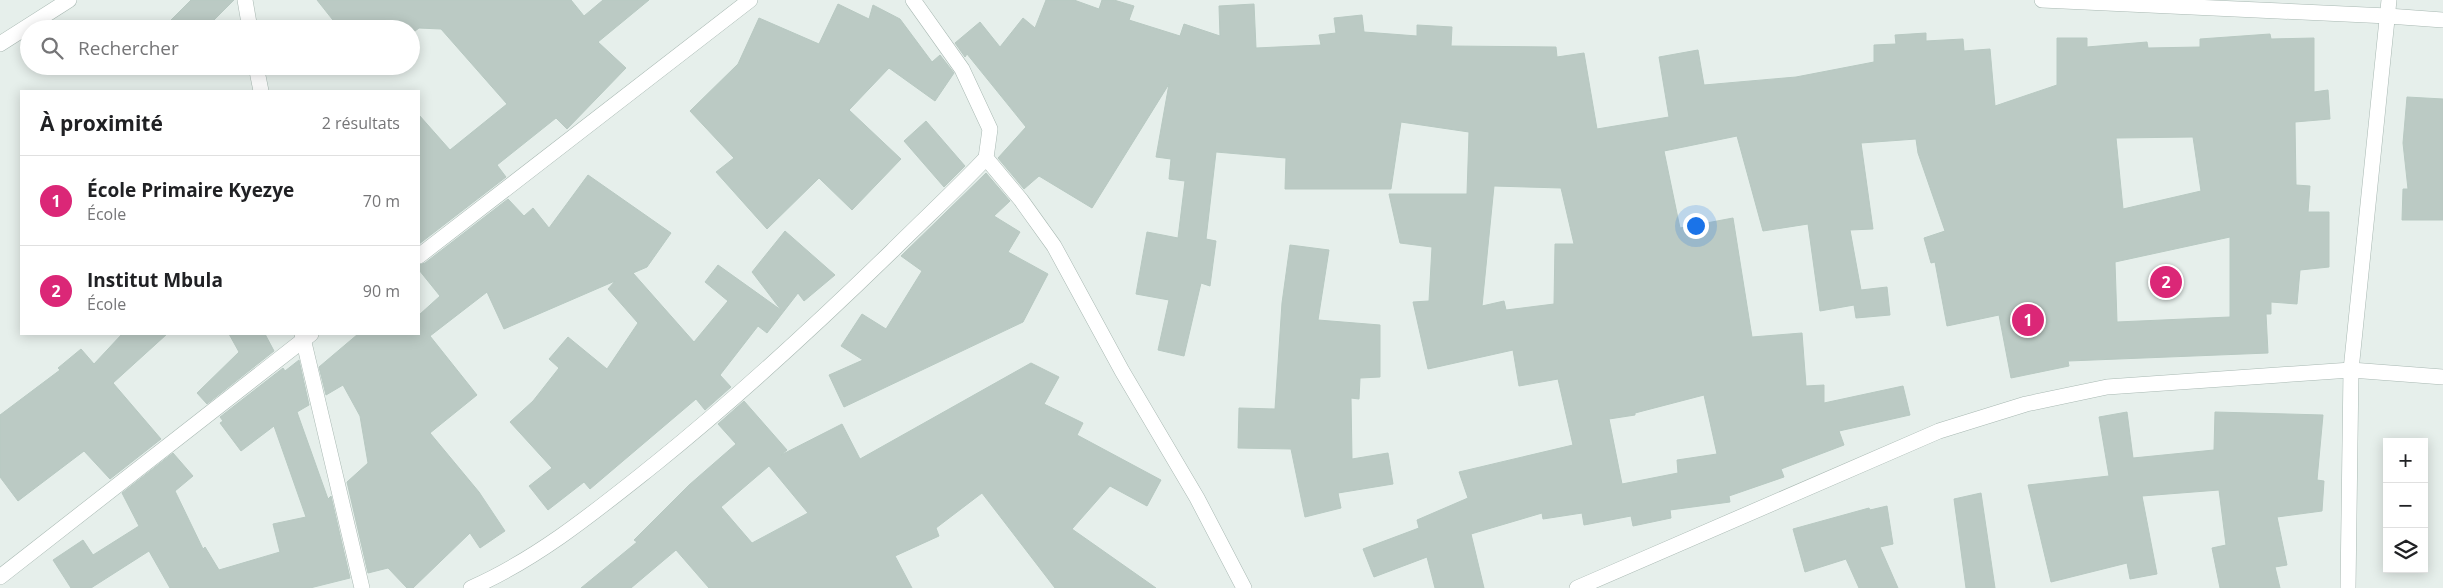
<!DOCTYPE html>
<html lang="fr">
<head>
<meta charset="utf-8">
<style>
	body { margin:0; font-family:"Open Sans",sans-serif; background:#f6f6f6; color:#202124 }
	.controls { position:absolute; right:15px; bottom:15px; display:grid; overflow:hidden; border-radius:0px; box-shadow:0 2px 12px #0003 }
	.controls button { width:45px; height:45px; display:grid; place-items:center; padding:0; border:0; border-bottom:1px solid #e0e0e0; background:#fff; color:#202124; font:25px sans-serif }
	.you { position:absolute; left:1695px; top:225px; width:18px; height:18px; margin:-12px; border:4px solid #fff; border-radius:50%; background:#1a73e8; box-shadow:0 0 0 8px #1a73e833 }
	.badge { display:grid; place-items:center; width:32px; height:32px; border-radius:50%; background:#db2777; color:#fff; font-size:16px; font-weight:700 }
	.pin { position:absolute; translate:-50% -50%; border:2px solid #fff; box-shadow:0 1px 5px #0006 }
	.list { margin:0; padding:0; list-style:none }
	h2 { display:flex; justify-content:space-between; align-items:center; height:65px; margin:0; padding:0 20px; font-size:21px }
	h2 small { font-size:16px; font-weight:400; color:#757577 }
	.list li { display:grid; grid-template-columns:32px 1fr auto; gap:15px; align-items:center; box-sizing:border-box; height:90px; padding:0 20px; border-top:1px solid #e0e0e0 }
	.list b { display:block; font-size:19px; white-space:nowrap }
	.list p { margin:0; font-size:16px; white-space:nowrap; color:#757577 }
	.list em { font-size:16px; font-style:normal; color:#757577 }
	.icon { flex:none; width:28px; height:28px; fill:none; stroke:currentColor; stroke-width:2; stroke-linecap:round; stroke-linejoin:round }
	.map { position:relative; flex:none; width:2443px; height:588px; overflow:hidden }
	.search { position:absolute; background:#fff; box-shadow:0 2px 12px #0003; left:20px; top:20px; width:400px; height:55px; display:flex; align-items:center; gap:12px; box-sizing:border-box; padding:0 18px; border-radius:28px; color:#757577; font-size:19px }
	.panel { position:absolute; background:#fff; box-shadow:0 2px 12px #0003; left:20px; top:90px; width:400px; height:245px; border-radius:0px }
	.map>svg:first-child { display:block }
	.building { fill:#bbcac4; stroke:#b8c9c2; fill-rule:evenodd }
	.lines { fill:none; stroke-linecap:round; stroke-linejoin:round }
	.minor-casing { stroke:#a8b8b2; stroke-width:16 }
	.minor { stroke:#fff; stroke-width:15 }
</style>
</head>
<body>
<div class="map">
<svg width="2443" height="588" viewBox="0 0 2443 588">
	<rect width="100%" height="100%" fill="#e6efeb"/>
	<g class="building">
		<path d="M191,0h43l-29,29h-43z"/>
		<path d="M317,0h254l13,16 19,-16h46l-51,42 28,26 -59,61 -11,-11 -59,47 9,12 -87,67v-129l31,35 57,-46 -66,-75 -22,-1 -8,6v-5h-71z"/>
		<path d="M1046,0h28l25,9 3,-9h12l20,6 -5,14 51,16 4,-12 36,12 -1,-30 35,-2 2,44 65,-3 -2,-10 17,-2 -2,-15 28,-3 2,17 53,4v-11l35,2 -1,19 105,1 1,10 27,-4 13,76 72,-12 -10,-60 39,-7 6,35 92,-8 78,-15v-17l22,-1 -1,-9 31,-2v8l37,-2 1,12 26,-2 5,57 62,-21v-47h30v9l60,-5 1,6 52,-1v-8l70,-5 1,5 43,-1v54l14,-2 2,29 -35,3 1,63 14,1 -2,26h21v55l-29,3 -3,34 -26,-2v12h-5l2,39 -200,8 1,5 -58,12 -12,-63 -52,11 -12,-64 -4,1 -7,-25 21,-7 -27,-78 -2,-14 -55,4 12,86 -23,1 11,60 26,-3 3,28 -34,3 -2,-13 -34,6 -12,-87 -45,7 -26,-95 -73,15 16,77 53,-10 19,119 50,-4 4,53 18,-1v18l79,-17 7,29 -71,16 5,14 -63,24 3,8 -55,19 1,6 -60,8 1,8 -38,8 -2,-10 -47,9 -2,-12 -39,6 -1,-6 -71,21 13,54h-49l-8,-31 -53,20 -11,-28 56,-21 -2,-8 51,-22 -9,-26 114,-27 -15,-66 -39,7 -6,-36 -85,19 -15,-67 16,-1 3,-54 -32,-4 -11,-49h78l2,-62 -68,-10 -10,67h-106l1,-31 -70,-6 -10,87 10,2 -6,45 -9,-3 -17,73 -26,-6 11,-50 -33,-6 11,-62 31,6 7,-57 -16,-2 2,-20 -15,-2 13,-73 -77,124 -53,-32 -15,13 -26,-31 28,-31 -59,-73 -2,3 -10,-14 25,-21 20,25 23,-29 12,10zM2193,137l8,54 -78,18 -7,-71zM1494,186l67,2 13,56h-19l-1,60 -48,6 -2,-9 -22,5zM2230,237v80l-113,5 -2,-60zM1704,395l13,59 -40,6 1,13 -56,11 -13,-65 26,-4v-2z"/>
		<path d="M838,4l31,15 4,-14 27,14 32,43 8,-7 14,18 -19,28 -46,-33 -40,42 52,49 -49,51 -33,-32 -52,51 -51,-57 18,-14 -44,-47 48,-47 21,-46 60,26z"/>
		<path d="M2407,97l36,2v121h-41l1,-31h5l-5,-46z"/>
		<path d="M926,121l39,45 -21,21 -40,-46z"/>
		<path d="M986,173l24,28 -16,15 26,16 -12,20 40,22 -25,48 -179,85 -15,-32 34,-15 -22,-14 21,-32 24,15 36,-58 -21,-15z"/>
		<path d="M588,175l83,58 -24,34 -14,6 61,69 34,-41 -23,-19 13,-17 63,45 -29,-38 33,-41 50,44 -31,26 -6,-8 -31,40 -9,-7 -38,49 11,12 -26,23 -9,-11 -106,90 -6,-7 -36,28 -19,-24 23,-18 -42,-46 23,-21 26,-33 -10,-9 19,-22 39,32 31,-46 -30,-34 7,-8 -111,48 -17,-37 -57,44 47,59 -47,38 49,59 26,39 -25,17 -10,-15 -57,55h-6l-19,-20 -20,5 -21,-91 21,-19 -8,-47 -17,-31 -17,10 -7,-28 39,-33h61v-19l21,-19 -21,-26v-5l6,-2 83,-64 16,17 9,-8 16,20z"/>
		<path d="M1290,245l39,5 -11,70 62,5v52l-20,1 -1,21 -8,-1 1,61 36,-6 5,31 -55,9 3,15 -36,9 -14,-68 -53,-1 1,-40 36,1 7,-106z"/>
		<path d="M122,334h45l-54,49 48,56 -51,40 -26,-28 -66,50 -18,-24v-62l60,-45 -2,-2 23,-19 13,15z"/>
		<path d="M229,334h36l9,17 -67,53 -10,-11 42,-41z"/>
		<path d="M299,360l10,45 -12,7 31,87 3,-3 19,82 -40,10h-140l-21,-37 -58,37h-20l-18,-28 30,-20 10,15 46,-29 -17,-33 51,-40 20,23 -18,15 28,58 2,-2 14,23 61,-18 -7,-28 33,-7 -32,-91 -33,25 -21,-28 3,-2 -3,-4 63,-49 2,3z"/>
		<path d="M1031,363l28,14 -15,27 39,19 -6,12 84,45 -14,26 -37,-20 -38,43 84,59h-101l-73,-95 -46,35 3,8 -44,20 17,32h-203l-33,-38 -45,38h-50l56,-46 -3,-2 55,-55 47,-41 -18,-20 26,-23 43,49 -6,5 61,-31 18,35zM769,466l39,47 -56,30 -31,-36z"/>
		<path d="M2127,412l6,46 81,-8 1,-38 108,3 -6,65 7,1 -2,30 -45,6 10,48 -12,2 5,21h-60l-8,-40 14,-3 -7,-55 -77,6 15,78 -27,5 -3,-16 -76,19 -23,-97 81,-9 -10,-59z"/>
		<path d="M1981,493l14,95h-29l-12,-89z"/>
		<path d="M1887,506l6,38 -13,3 18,41h-39l-13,-29 -41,13 -12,-43 76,-21 1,2z"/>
	</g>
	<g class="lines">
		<defs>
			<g id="minor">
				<path d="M245,0l5,29"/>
				<path d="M913,0l49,69 28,60 -4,29 35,42 33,46 68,125 75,127 47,90"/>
				<path d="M2042,0l346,16 55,4"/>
				<path d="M0,44l69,-44"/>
				<path d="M256,66l5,25"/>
				<path d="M419,256l331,-256"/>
				<path d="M302,334l60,254"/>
				<path d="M0,577l311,-243"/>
				<path d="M471,588c68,-30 126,-78 184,-124 83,-67 161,-139 237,-213 31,-31 64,-61 94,-93"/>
				<path d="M1577,588l362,-157 87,-27 81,-17 244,-17 92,7"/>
				<path d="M2348,588l3,-218 38,-370"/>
			</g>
		</defs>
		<use href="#minor" class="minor-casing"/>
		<use href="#minor" class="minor"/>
	</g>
</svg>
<div class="controls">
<button>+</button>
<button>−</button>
<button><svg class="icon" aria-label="layers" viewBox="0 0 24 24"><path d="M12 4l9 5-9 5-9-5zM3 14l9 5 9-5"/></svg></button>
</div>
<div class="you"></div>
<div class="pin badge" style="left:2028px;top:320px">1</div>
<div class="pin badge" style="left:2166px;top:282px">2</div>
<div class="search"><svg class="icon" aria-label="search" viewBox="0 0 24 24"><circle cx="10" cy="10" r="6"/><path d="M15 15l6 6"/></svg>Rechercher</div>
<section class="panel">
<h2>À proximité<small>2 résultats</small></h2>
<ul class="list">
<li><span class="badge">1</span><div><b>École Primaire Kyezye</b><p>École</p></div><em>70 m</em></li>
<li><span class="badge">2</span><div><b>Institut Mbula</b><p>École</p></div><em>90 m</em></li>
</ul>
</section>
</div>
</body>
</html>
